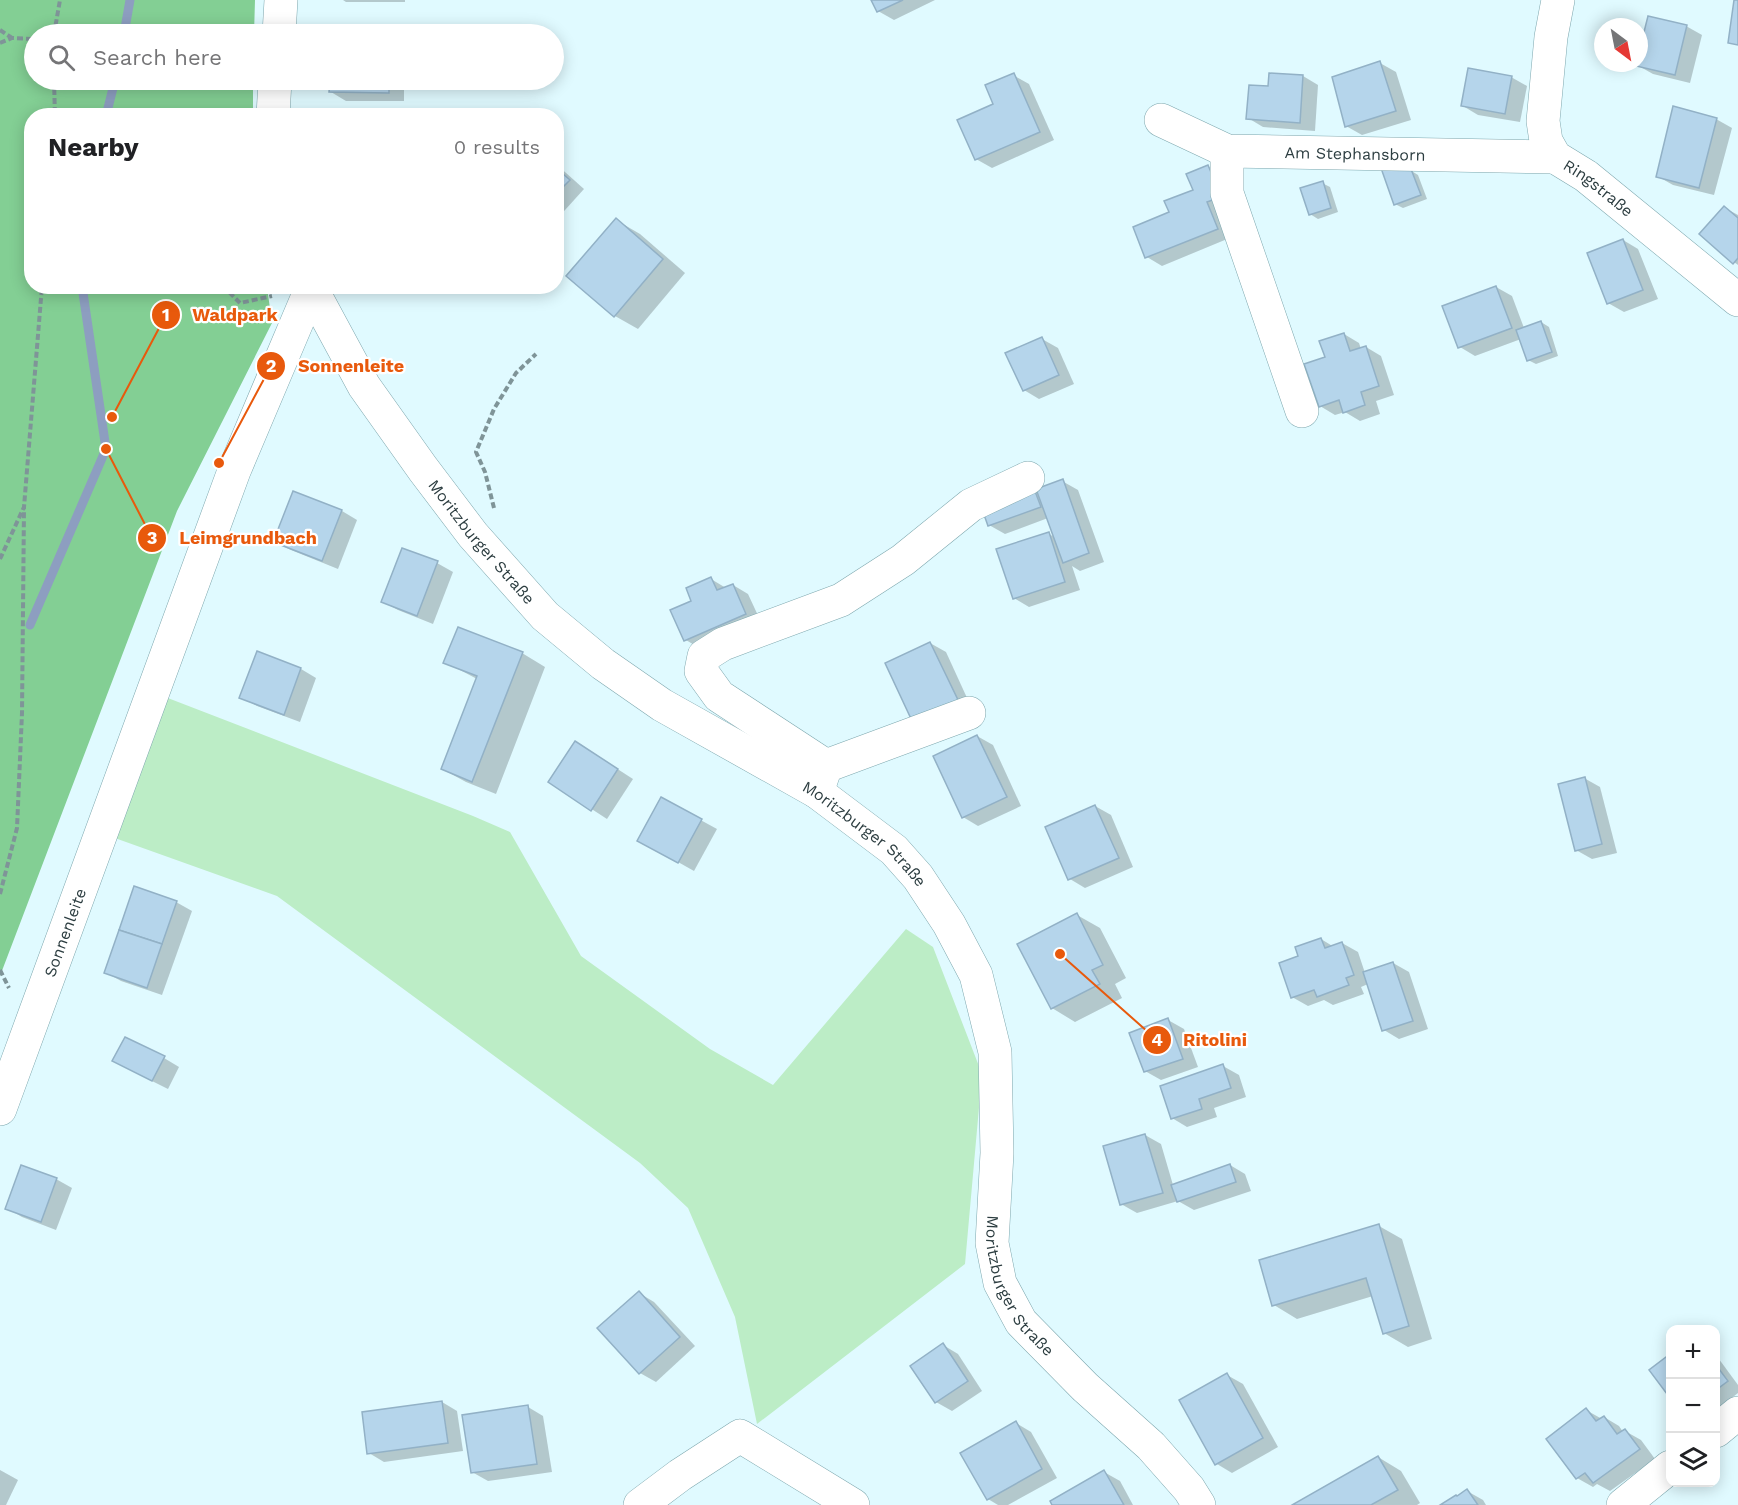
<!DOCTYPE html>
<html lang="en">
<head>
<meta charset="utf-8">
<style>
	body { margin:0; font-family:"Work Sans",sans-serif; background:#f2f2f2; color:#202124 }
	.controls { position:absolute; right:18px; bottom:18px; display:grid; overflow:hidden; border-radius:12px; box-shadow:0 3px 15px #0003 }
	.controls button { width:54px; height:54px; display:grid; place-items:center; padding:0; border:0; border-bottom:2px solid #e0e0e0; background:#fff; color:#202124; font:30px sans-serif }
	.compass { position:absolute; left:1594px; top:18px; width:54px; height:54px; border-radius:50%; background:#fff; box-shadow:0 3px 15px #0003; rotate:148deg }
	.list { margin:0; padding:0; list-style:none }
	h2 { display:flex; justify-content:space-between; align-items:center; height:78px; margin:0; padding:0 24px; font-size:26px }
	h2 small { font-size:20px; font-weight:400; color:#757577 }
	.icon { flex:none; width:33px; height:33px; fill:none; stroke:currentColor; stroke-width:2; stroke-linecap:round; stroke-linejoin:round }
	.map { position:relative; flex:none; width:1738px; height:1505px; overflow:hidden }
	.search { position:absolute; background:#fff; box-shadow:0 3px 15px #0003; left:24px; top:24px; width:540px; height:66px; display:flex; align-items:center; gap:15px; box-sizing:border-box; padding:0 21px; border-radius:33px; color:#757577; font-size:22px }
	.panel { position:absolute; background:#fff; box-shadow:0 3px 15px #0003; left:24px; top:108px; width:540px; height:186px; border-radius:24px }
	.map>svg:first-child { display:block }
	.green { fill:#bcedc6 }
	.forest { fill:#83cf94 }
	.shadow { fill:#0003 }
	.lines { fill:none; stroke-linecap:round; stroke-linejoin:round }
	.stream { stroke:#8d9ec0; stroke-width:9 }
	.building { fill:#b5d5eb; stroke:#92b1c6; stroke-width:1.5 }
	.minor-casing { stroke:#7da7ae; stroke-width:34 }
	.path { stroke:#7f9498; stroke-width:4; stroke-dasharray:6 3; stroke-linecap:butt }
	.minor { stroke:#fff; stroke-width:33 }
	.labels { text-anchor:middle; stroke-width:4.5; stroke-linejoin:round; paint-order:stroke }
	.street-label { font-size:16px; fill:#2c3d40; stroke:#fff }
	.leader { fill:none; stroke:#e8590c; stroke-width:2 }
	.callout-dot { fill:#e8590c; stroke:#fff; stroke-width:2 }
	.mark-label { font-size:18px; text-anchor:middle; font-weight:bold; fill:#fff }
	.callout-label { font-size:18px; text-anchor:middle; font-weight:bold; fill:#e8590c; stroke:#fff; stroke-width:4.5; stroke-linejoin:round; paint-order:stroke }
</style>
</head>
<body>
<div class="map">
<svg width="1738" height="1505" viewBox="0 0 1738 1505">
	<rect width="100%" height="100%" fill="#e0faff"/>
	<path class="green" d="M160,695l313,121 37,16 71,124 129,93 63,36 133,-156 27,18 49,127 -17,190 -208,160 -22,-107 -47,-109 -48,-45 -363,-267 -165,-59z"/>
	<path class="forest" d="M0,0h255l-1,34h-220v46h219v35l-221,1v170l235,1 5,36 -95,188 -177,465z"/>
	<g class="shadow">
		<path d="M343,0h62v2h-59z"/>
		<path d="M873,0h62l-41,20 -16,-9z"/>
		<path d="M1686,26l16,9 -12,48 -37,-9 -16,-9 2,-6z"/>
		<path d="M1380,63l16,9 15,48 -49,15 -16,-9z"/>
		<path d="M1013,75l16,9 25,56 -62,28 -16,-9 19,-54z"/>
		<path d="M1303,76l15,9 -3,46 -52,-4 -15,-9 21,-30z"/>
		<path d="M1511,77l16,9 -7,36 -42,-7 -15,-9z"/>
		<path d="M331,80h73v21h-58l-15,-9z"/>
		<path d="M1716,119l16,9 -18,67 -41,-10 -16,-9z"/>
		<path d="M556,164l28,25 -28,31z"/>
		<path d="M1207,166l16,10 9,61 -70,29 -15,-9 48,-67z"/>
		<path d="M1410,170l8,5 9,24 -24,9 -8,-4z"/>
		<path d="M1322,183l8,4 8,25 -20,7 -8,-5z"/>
		<path d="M1725,208l13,7v50l-4,-3z"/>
		<path d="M616,220l24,14 45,39 -47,56 -23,-13z"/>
		<path d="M1623,240l15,9 20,50 -34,13 -16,-9z"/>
		<path d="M1496,287l16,9 12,32 17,-6 8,5 9,29 -22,8 -8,-4 -7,-21 -46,17 -15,-9z"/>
		<path d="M1344,334l15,9 2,6 5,-2 15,9 13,39 -18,6 4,13 -20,7 -15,-9 -10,3 -15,-9 7,-48z"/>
		<path d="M1042,339l16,9 16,36 -35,15 -15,-9z"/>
		<path d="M1062,481l16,9 26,72 -24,9 -8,-5 8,24 -51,17 -15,-9 35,-64 7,4 -8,-20 -43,16 -16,-9 48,-35z"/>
		<path d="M294,493l48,18 15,9 -19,49 -47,-19 -16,-8z"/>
		<path d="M437,563l16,9 -20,52 -35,-14 -15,-8z"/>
		<path d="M711,579l15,9 7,-3 15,9 13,28 -60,27 -15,-9 7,-38z"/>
		<path d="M930,643l16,9 27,59 -43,20z"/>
		<path d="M258,653l43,16 15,9 -16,44 -43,-16 -16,-9z"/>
		<path d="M522,653l23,14 -49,127 -30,-12 -24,-13 35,-90 -32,-17z"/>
		<path d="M977,736l16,9 28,61 -43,20 -15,-9z"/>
		<path d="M591,752l42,27 -26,40 -57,-37z"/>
		<path d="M1584,778l16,9 17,66 -25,6 -16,-9z"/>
		<path d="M662,799l55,30 -23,42 -55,-31z"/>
		<path d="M1095,806l16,9 22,52 -48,21 -15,-9 -23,-51z"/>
		<path d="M176,902l16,9 -30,84 -41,-14 -16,-9z"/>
		<path d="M1077,915l23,13 26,50 -11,6 7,14 -47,24 -23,-14z"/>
		<path d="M1321,939l13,8 8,-4 16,9 7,21 28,-10 16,9 19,57 -29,10 -15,-9 -16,-46 -7,3 3,7 -31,11 -9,-5 -16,6 -16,-9 8,-40z"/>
		<path d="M1168,1020l16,9 14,38 -37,13 -16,-9z"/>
		<path d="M164,1058l15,9 -11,22 -38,-19z"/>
		<path d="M1223,1066l16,9 7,22 -32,11 3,9 -30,10 -15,-9z"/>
		<path d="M1145,1135l16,9 12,41 57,-20 15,9 6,17 -57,19 -16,-9 -41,12 -16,-9z"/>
		<path d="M56,1179l16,9 -16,42 -34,-13 -15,-9z"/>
		<path d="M1379,1226l23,13 30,100 -24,8 -24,-14 -11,-37 -76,23 -23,-14z"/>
		<path d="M639,1293l15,9 41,44 -39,36 -16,-9 -41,-44z"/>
		<path d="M943,1345l15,9 24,37 -30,20 -16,-9z"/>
		<path d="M1716,1355l22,30v8l-22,17z"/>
		<path d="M1670,1356v39l-18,-25z"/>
		<path d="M1227,1375l16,9 35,63 -46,26 -15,-9z"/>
		<path d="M442,1402l15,9 6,40 -79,11 -15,-9z"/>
		<path d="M528,1407l15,9 9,56 -64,9 -16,-9z"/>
		<path d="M1586,1410l16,9 2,-2 15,9 4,6 2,-1 16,9 14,19 -45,32 -13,-7 -4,3 -16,-9z"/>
		<path d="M1016,1423l15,9 26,46 -49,27h-10l-10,-6z"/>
		<path d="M1378,1457l23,14 19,32 -3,2h-122z"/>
		<path d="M0,1470l18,10 -12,25h-6z"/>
		<path d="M1104,1472l16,9 13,24h-79z"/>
		<path d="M1467,1491l16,9 3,5h-43z"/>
	</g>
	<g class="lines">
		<g class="stream">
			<path d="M124,34l6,-34"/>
			<path d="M106,116l9,-36"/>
			<path d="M30,625l76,-176 -24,-163"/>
		</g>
	</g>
	<g class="building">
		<path d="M871,0h32l-26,12z"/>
		<path d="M1734,0h4v45l-10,-2z"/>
		<path d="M1648,16l39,9 -12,50 -39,-9v-3h3v-11z"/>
		<path d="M330,33l60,1h-60z"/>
		<path d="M1380,61l16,50 -51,16 -13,-50z"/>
		<path d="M1468,68l44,8 -7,38 -44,-8z"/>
		<path d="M1014,73l26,59 -65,28 -18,-40 36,-16 -8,-19z"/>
		<path d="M1269,73l34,2 -3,48 -54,-4 3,-34 19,1z"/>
		<path d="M330,80h59v13l-60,-1z"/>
		<path d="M1673,106l44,12 -18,70 -43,-11z"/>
		<path d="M1208,165l13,32 -14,5 11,27 -73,29 -12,-31 36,-15 -5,-11 29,-11 -7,-16z"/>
		<path d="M556,168l14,12 -14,14z"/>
		<path d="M1381,168l30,1 10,26 -27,10z"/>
		<path d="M1323,181l8,27 -22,7 -9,-27z"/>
		<path d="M1724,206l14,12v40l-5,6 -34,-30z"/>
		<path d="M616,218l47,41 -49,58 -48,-41z"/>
		<path d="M1623,239l20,51 -36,14 -20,-51z"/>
		<path d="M1496,286l16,42 -54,20 -16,-42z"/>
		<path d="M1541,321l11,31 -25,9 -11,-31z"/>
		<path d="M1344,333l6,18 16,-5 13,40 -18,6 4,13 -22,8 -4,-13 -20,7 -15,-43 21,-7 -6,-16z"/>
		<path d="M1042,337l17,38 -36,16 -18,-38z"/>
		<path d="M1063,479l26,74 -26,10 -27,-74z"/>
		<path d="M1033,486l8,21 -53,19 -7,-20z"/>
		<path d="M293,491l49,19 -20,51 -49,-19z"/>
		<path d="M1049,532l16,50 -52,17 -17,-50z"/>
		<path d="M402,548l36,13 -21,55 -36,-14z"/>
		<path d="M711,577l6,13 16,-6 13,30 -62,27 -14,-31 21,-9 -5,-13z"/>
		<path d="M458,627l65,25 -51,130 -31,-13 36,-93 -34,-13z"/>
		<path d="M930,642l29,60 -46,21 -28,-60z"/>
		<path d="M257,651l44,17 -17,47 -45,-17z"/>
		<path d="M977,735l30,62 -45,21 -29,-62z"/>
		<path d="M575,741l43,28 -27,42 -43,-29z"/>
		<path d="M1585,777l17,67 -27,7 -17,-67z"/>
		<path d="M661,797l41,22 -24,44 -41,-22z"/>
		<path d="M1095,805l24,53 -51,22 -23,-53z"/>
		<path d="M134,886l43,15 -15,43 -43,-14z"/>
		<path d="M1077,913l26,52 -11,5 8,14 -49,25 -34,-65z"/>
		<path d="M119,930l43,14 -15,44 -43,-15z"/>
		<path d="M1321,938l4,10 17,-6 12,33 -8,3 3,7 -32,12 -3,-7 -23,8 -12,-35 19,-7 -3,-9z"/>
		<path d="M1393,962l20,59 -31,10 -19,-59z"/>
		<path d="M1168,1018l15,41 -39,13 -15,-39z"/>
		<path d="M125,1037l40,19 -13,25 -40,-20z"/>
		<path d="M1223,1064l8,24 -32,11 3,10 -31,10 -11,-33z"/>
		<path d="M1145,1134l18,59 -43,12 -17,-59z"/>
		<path d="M1230,1164l6,18 -59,20 -6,-17z"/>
		<path d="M21,1165l36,13 -16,44 -36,-13z"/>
		<path d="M1379,1224l30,102 -26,8 -17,-56 -94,28 -13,-46z"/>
		<path d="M639,1291l41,46 -41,37 -42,-46z"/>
		<path d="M943,1343l25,38 -33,22 -25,-37z"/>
		<path d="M1670,1354v44l-21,-28z"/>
		<path d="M1716,1365l12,16 -12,9z"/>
		<path d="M1227,1373l36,65 -48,27 -36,-65z"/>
		<path d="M442,1401l6,42 -81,11 -5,-42z"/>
		<path d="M528,1405l9,59 -66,9 -9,-58z"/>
		<path d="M1586,1408l10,13 8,-5 13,18 8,-5 15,20 -47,34 -8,-10 -9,6 -30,-40z"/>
		<path d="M1016,1421l26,48 -55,31 -27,-47z"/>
		<path d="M1378,1456l20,34 -27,15h-79z"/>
		<path d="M1104,1470l20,35h-72l-2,-4z"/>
		<path d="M1467,1489l11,16h-38l16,-10 1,1z"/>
	</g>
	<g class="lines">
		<defs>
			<g id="minor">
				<path id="s1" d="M1558,0l-7,37 -8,84 3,20 9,16 31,19 152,124"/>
				<path d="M279,34l2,-34"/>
				<path d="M273,116l2,-36"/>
				<path id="s2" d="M1161,120l66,31 328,6"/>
				<path d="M1227,151v42l75,218"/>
				<path id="s3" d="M310,286l54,100 59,83 50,66 72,81 58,48 59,41 155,87 77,58 24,27 31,47 27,51 19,77 2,101 -5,90 8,40 21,39 64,65 66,59 38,43 10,16"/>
				<path d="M826,766l143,-53"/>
				<path d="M817,792l9,-26 -107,-70 -18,-25 3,-15 19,-12 118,-44 62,-40 68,-55 57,-27"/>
				<path id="s4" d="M0,1109l234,-638 77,-182"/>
				<path d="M1716,1431l22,-18"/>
				<path d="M640,1505l40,-30 60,-39 113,69"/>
				<path d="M1623,1505l47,-38"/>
			</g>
		</defs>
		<use href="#minor" class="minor-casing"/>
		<g class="path">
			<path d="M0,30l12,8"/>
			<path d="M54,34l6,-34"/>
			<path d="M0,43l12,-5 22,1"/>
			<path d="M54,80l1,36"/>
			<path d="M223,286l17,17 32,-7"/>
			<path d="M494,508l-9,-36 -9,-20 18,-43 22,-36 20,-19"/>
			<path d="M0,559l24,-52 18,-221"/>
			<path d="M0,894l17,-66 5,-115 2,-206"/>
			<path d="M0,970l9,18"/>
		</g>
		<use href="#minor" class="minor"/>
	</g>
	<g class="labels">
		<g class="street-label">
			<text dy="6" stroke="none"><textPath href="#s2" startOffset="201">Am Stephansborn</textPath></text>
			<text dy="6" stroke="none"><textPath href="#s1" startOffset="214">Ringstraße</textPath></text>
			<text dy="6" stroke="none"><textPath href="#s3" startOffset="309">Moritzburger Straße</textPath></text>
			<text dy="6" stroke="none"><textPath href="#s3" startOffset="795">Moritzburger Straße</textPath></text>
			<text dy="6" stroke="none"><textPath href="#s4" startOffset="188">Sonnenleite</textPath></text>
			<text dy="6" stroke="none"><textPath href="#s3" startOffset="1299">Moritzburger Straße</textPath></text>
		</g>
	</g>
	<path class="leader" d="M112 417L166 315M219 463L271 366M106 449L152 538M1060 954L1157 1040"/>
	<g class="callout-dot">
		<circle cx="112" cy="417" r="6"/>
		<circle cx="219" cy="463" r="6"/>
		<circle cx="106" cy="449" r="6"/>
		<circle cx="1060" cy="954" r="6"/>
		<circle cx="166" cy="315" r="15"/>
		<circle cx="271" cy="366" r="15"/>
		<circle cx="152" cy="538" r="15"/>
		<circle cx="1157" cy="1040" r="15"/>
	</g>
	<g class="mark-label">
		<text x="166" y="321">1</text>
		<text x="271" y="372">2</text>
		<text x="152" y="544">3</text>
		<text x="1157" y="1046">4</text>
	</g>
	<g class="callout-label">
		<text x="235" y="321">Waldpark</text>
		<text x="351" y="372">Sonnenleite</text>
		<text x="248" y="544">Leimgrundbach</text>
		<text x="1215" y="1046">Ritolini</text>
	</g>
</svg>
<div class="controls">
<button>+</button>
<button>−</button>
<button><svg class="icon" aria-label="layers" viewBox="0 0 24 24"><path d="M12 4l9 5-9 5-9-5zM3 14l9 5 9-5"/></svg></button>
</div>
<svg class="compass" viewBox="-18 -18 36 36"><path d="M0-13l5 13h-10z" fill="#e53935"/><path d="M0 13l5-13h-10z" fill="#757577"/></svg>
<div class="search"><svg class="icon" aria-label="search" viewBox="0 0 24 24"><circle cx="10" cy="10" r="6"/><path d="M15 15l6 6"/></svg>Search here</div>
<section class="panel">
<h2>Nearby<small>0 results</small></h2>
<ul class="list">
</ul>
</section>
</div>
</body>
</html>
